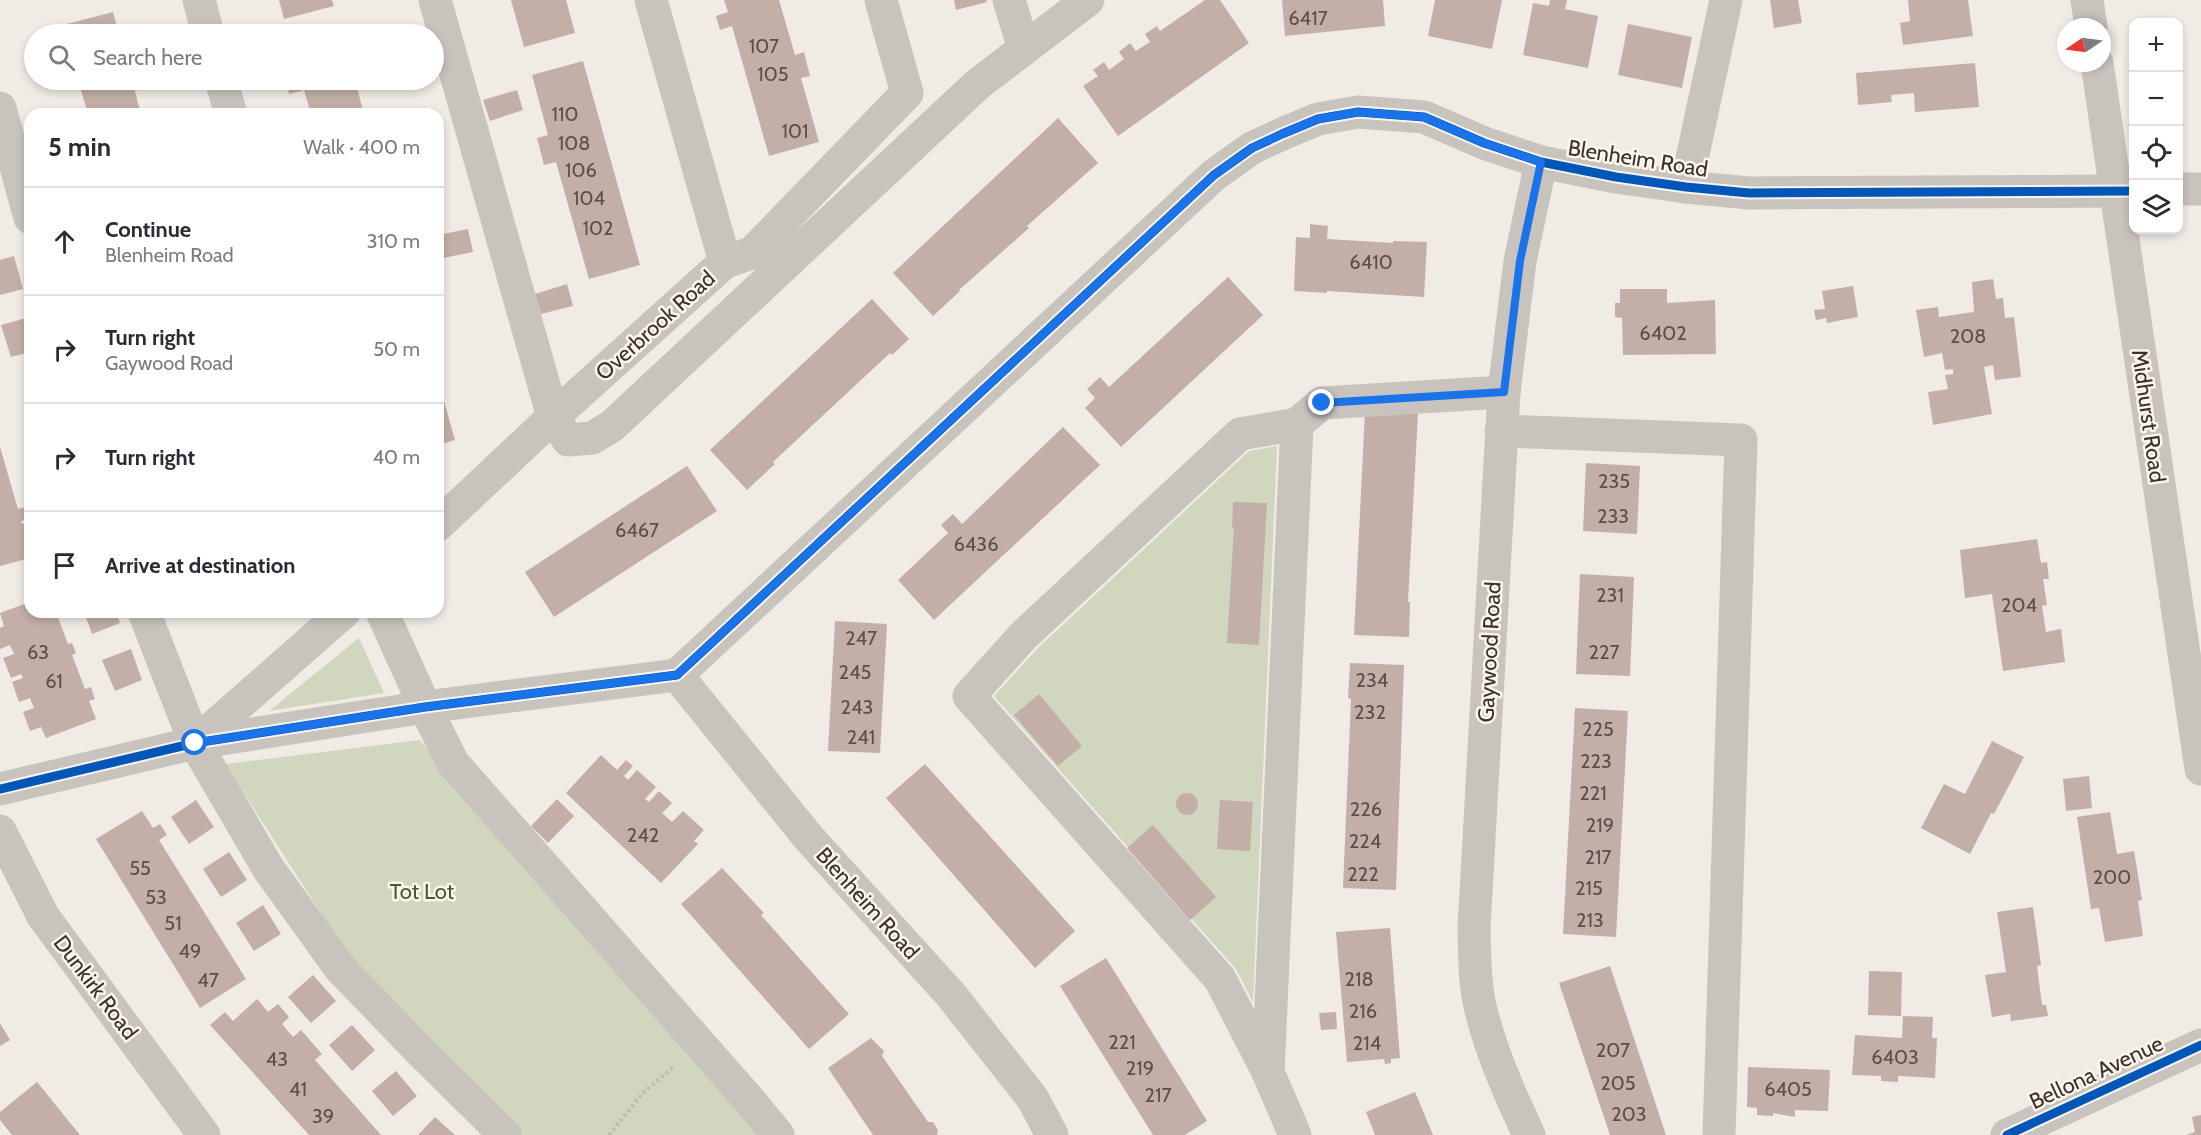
<!DOCTYPE html>
<html lang="en">
<head>
<meta charset="utf-8">
<style>
	body { margin:0; font-family:Cabin,sans-serif; background:#f7f7f7; color:#2b2b33 }
	.controls { position:absolute; right:18px; top:18px; display:grid; overflow:hidden; border-radius:12px; box-shadow:0 3px 9px #0003 }
	.controls button { width:54px; height:54px; display:grid; place-items:center; padding:0; border:0; border-bottom:2px solid #e1e1e2; background:#fff; color:#2b2b33; font:30px sans-serif }
	.compass { position:absolute; left:2057px; top:18px; width:54px; height:54px; border-radius:50%; background:#fff; box-shadow:0 3px 9px #0003; rotate:257deg }
	.stop { position:absolute; width:18px; height:18px; margin:-14px; border:4px solid #1a73e8; border-radius:50%; background:#fff }
	.stop.end { background:#1a73e8; border-color:#fff; box-shadow:0 2px 6px #0008 }
	.list { margin:0; padding:0; list-style:none }
	h2 { display:flex; justify-content:space-between; align-items:center; height:78px; margin:0; padding:0 24px; font-size:26px }
	h2 small { font-size:20px; font-weight:400; color:#7c7c81 }
	.list li { display:grid; grid-template-columns:39px 1fr auto; gap:18px; align-items:center; box-sizing:border-box; height:108px; padding:0 24px; border-top:2px solid #e1e1e2 }
	.list b { display:block; font-size:22px; white-space:nowrap }
	.list p { margin:0; font-size:20px; white-space:nowrap; color:#7c7c81 }
	.list em { font-size:20px; font-style:normal; color:#7c7c81 }
	.icon { flex:none; width:33px; height:33px; fill:none; stroke:currentColor; stroke-width:2; stroke-linecap:round; stroke-linejoin:round }
	.map { position:relative; flex:none; width:2201px; height:1135px; overflow:hidden }
	.search { position:absolute; background:#fff; box-shadow:0 3px 9px #0003; left:24px; top:24px; width:420px; height:66px; display:flex; align-items:center; gap:15px; box-sizing:border-box; padding:0 21px; border-radius:33px; color:#7c7c81; font-size:22px }
	.panel { position:absolute; background:#fff; box-shadow:0 3px 9px #0003; left:24px; top:108px; width:420px; height:510px; border-radius:18px }
	.map>svg:first-child { display:block }
	.green { fill:#d1d6bf }
	.building { fill:#c3afa7 }
	.lines { fill:none; stroke-linecap:round; stroke-linejoin:round }
	.path { stroke:#c2bbb6; stroke-width:4; stroke-dasharray:3 3; stroke-linecap:butt }
	.minor { stroke:#c9c3be; stroke-width:33 }
	.cycleway-casing { stroke:#fbf5ee; stroke-width:13 }
	.cycleway { stroke:#0057b8; stroke-width:9 }
	.route { stroke:#1a73e8; stroke-width:8 }
	.labels { text-anchor:middle; stroke-width:5; stroke-linejoin:round; paint-order:stroke }
	.number-label { font-size:20px; fill:#5d504a }
	.street-label { font-size:22px; fill:#3b302b; stroke:#fbf5ee }
	.park-label { font-size:22px; fill:#4a5a2e; stroke:#fbf5ee }
</style>
</head>
<body>
<div class="map">
<svg width="2201" height="1135" viewBox="0 0 2201 1135">
	<rect width="100%" height="100%" fill="#f0ebe5"/>
	<g class="green">
		<path d="M1277,446l-24,556 -17,-33 -242,-273 43,-47 212,-198z"/>
		<path d="M359,638l25,55 -115,18z"/>
		<path d="M420,740l339,395h-239l-176,-186 -119,-185z"/>
	</g>
	<g class="building">
		<path d="M279,0h53l2,6 -50,13z"/>
		<path d="M511,0h55l9,33 -51,14z"/>
		<path d="M724,0h55l16,55 9,-3 6,24 -9,2 18,64 -50,14 -37,-130 -12,4 -4,-14 12,-4z"/>
		<path d="M954,0h32l1,2 -31,8z"/>
		<path d="M1205,0h15l29,43 -131,93 -35,-50 15,-10 -5,-6 11,-8 5,8 15,-11 -5,-7 11,-9 6,8 14,-9 -5,-8 12,-8 3,5z"/>
		<path d="M1282,0h101l2,26 -100,10z"/>
		<path d="M1435,0h67l-10,49 -64,-13z"/>
		<path d="M1550,0h17l-2,9 33,7 -10,52 -65,-13 10,-52 16,3z"/>
		<path d="M1770,0h28l4,23 -28,5z"/>
		<path d="M1908,0h60l5,36 -70,9 -3,-22 10,-2z"/>
		<path d="M113,12l6,22h-53l-3,-9z"/>
		<path d="M1628,24l64,13 -10,51 -64,-13z"/>
		<path d="M583,61l57,204 -51,14 -33,-117 -12,3 -7,-27 11,-3 -16,-60z"/>
		<path d="M1975,63l4,44 -64,5 -1,-19 -23,2 1,7 -34,3 -2,-32z"/>
		<path d="M78,80h54l9,34h-53z"/>
		<path d="M301,80h54l9,34h-53l-7,-24 -15,4 -2,-11z"/>
		<path d="M517,90l6,20 -33,11 -7,-21z"/>
		<path d="M1058,118l40,45 -71,63 2,2 -70,62 1,1 -27,25 -40,-43z"/>
		<path d="M1310,224l18,2 -1,13 66,4v-2l34,1 -3,55 -97,-6v2l-33,-2 2,-54 14,1z"/>
		<path d="M468,229l5,23 -35,7v-24z"/>
		<path d="M14,256l9,33 -23,6v-35z"/>
		<path d="M1228,277l35,38 -142,132 -36,-39 10,-10 -8,-9 13,-12 9,10z"/>
		<path d="M1993,279l3,20 7,-1 2,20 9,-1 7,60 -26,3 -2,-15 -9,2 8,47 -59,11 -5,-33 20,-3 -3,-14 8,-1v-5l-8,1 -3,-17 -18,4 -8,-47 22,-3 1,10 35,-5 -2,-30z"/>
		<path d="M567,284l6,22 -32,8 -6,-20z"/>
		<path d="M1853,286l5,31 -31,6 -1,-5 -10,2 -2,-10 11,-1 -3,-18z"/>
		<path d="M1620,289h47v14l48,-3 1,54 -93,1 -1,-37 -7,-1v-14h5z"/>
		<path d="M872,299l37,40 -17,16 -2,-2 -117,109 2,2 -28,26 -37,-40z"/>
		<path d="M30,317v35l-19,5 -10,-32z"/>
		<path d="M438,380l17,60 -17,5z"/>
		<path d="M1365,411l53,2 -10,189h2l-1,35 -55,-2z"/>
		<path d="M1063,427l37,38 -166,155 -36,-40 50,-47 -7,-8 12,-11 9,10z"/>
		<path d="M0,447l18,62 12,-3v13l-9,2 1,3 8,-2v14l-2,1 2,21 -30,8z"/>
		<path d="M1586,463l54,3 -3,68 -54,-3z"/>
		<path d="M687,466l30,45 -163,106 -29,-45z"/>
		<path d="M1233,502l34,1 -8,142 -32,-2 7,-115 -2,-1z"/>
		<path d="M2037,539l4,24 6,-1 2,17h-6l4,26 -5,1 4,26 15,-3 4,33 -62,9 -11,-77 -27,4 -5,-48z"/>
		<path d="M1580,574l54,3 -4,99 -54,-2z"/>
		<path d="M30,602v10h26l12,32 4,-1 4,10 -4,2 13,34 6,-2 4,12 -6,2 7,18 -50,19 -5,-11 -11,4 -7,-19 11,-4 -4,-10 -11,4 -7,-20 11,-4 -2,-4 -10,4 -8,-20 11,-4 -4,-9 -10,4v-21l4,-2 -4,-13z"/>
		<path d="M84,612h32l4,11 -28,11z"/>
		<path d="M835,621l52,3 -7,129 -52,-2z"/>
		<path d="M131,649l11,31 -27,11 -13,-31z"/>
		<path d="M1350,663l54,2 -8,225 -53,-2 8,-189 -3,-1z"/>
		<path d="M1039,694l43,52 -24,20 -44,-51z"/>
		<path d="M1575,708l53,3 -12,226 -53,-3z"/>
		<path d="M1992,741l32,16 -30,57 -3,-1 -21,41 -49,-26 23,-44 21,10z"/>
		<path d="M601,755l16,15 9,-10 7,6 -9,10 4,4 9,-10 19,17 -11,12 4,3 10,-11 13,12 -10,10 10,9 11,-11 21,19 -10,11 4,3 -37,39 -95,-90z"/>
		<path d="M925,764l150,167 -40,37 -149,-170z"/>
		<path d="M2089,776l3,32 -26,3 -3,-32z"/>
		<circle cx="1187" cy="804" r="11"/>
		<path d="M557,799l17,17 -26,27 -17,-17z"/>
		<path d="M196,800l18,27 -25,17 -18,-27z"/>
		<path d="M1220,800l33,2 -3,49 -33,-2z"/>
		<path d="M142,811l11,17 7,-4 7,11 -8,5 87,139 -46,29 -104,-169z"/>
		<path d="M2110,812l7,42 17,-3 8,49 -4,1 5,35 -38,6 -6,-34 -8,1 -14,-92z"/>
		<path d="M1153,825l63,72 -26,23 -63,-72z"/>
		<path d="M229,852l18,28 -26,17 -18,-28z"/>
		<path d="M722,868l42,45 -3,2 88,99 -40,35 -128,-145z"/>
		<path d="M263,905l18,29 -27,17 -18,-28z"/>
		<path d="M2033,907l8,58 -4,1 5,39h4l2,11 -37,5 -1,-7 -18,3 -7,-42 21,-3 -9,-60z"/>
		<path d="M1390,928l10,130 -9,1v4l-6,1 -1,-5 -37,3 -11,-130z"/>
		<path d="M1106,958l101,163 -22,14h-32l-93,-149z"/>
		<path d="M1610,966l56,169h-56l-51,-152z"/>
		<path d="M1869,971l33,1 -1,44 -33,-1z"/>
		<path d="M313,975l23,26 -25,22 -23,-26z"/>
		<path d="M257,999l11,13 10,-8 11,13 -7,7 11,13 8,-7 21,24 -7,6 66,75h-72l-99,-110 15,-13 8,9z"/>
		<path d="M1336,1012l1,17 -16,1 -2,-17z"/>
		<path d="M1903,1016l30,1 -1,21h5l-2,40 -37,-2v6l-17,-1v-5l-29,-1 3,-40 47,3z"/>
		<path d="M0,1023l10,17 -10,6z"/>
		<path d="M352,1025l23,25 -23,21 -23,-26z"/>
		<path d="M871,1038l13,13 -2,5 46,66h5l5,8 -1,5h-64l-45,-67z"/>
		<path d="M1748,1067l82,3 -2,41 -33,-1v7l-22,-4v3l-16,-1v-7l-10,-1z"/>
		<path d="M396,1071l21,25 -24,20 -21,-25z"/>
		<path d="M37,1082l43,53h-68l-12,-15v-8z"/>
		<path d="M1415,1092l18,43h-58l-9,-23z"/>
		<path d="M2201,1115v20h-15l9,-3 -3,-15z"/>
		<path d="M435,1117l20,18h-37z"/>
	</g>
	<g class="lines">
		<path class="path" d="M609,1135l34,-42 31,-27"/>
		<g class="minor">
			<path d="M199,0l9,34"/>
			<path d="M435,0l118,417 15,23 24,-2 20,-12 366,-342 110,-84"/>
			<path d="M1009,0l15,49"/>
			<path d="M2087,0l4,27"/>
			<path d="M2097,63l104,706"/>
			<path d="M221,80l10,34"/>
			<path d="M0,108l30,110"/>
			<path d="M1686,187l40,-187"/>
			<path d="M2178,189h23"/>
			<path d="M725,262l27,-9 155,-160 -26,-93"/>
			<path d="M1297,424l-29,648 -48,-93 -251,-283 54,-60 217,-202z"/>
			<path d="M1297,424l25,-21 182,-11"/>
			<path d="M1501,431l240,9 -22,695"/>
			<path d="M438,525l115,-108 172,-155 -74,-262"/>
			<path d="M144,612l51,131 73,125 72,100 80,83 85,84"/>
			<path d="M382,612l43,95 28,56 297,338 28,34"/>
			<path d="M677,675l131,162 143,158 82,104 19,36"/>
			<path d="M195,743l149,-131"/>
			<path d="M0,789l195,-46 230,-36 252,-32 537,-500 38,-27 30,-14 36,-15 40,-7 66,5 60,26 57,19 75,15 70,10 63,6 385,-2"/>
			<path d="M0,831l43,85 161,219"/>
			<path d="M1268,1072l27,63"/>
			<path d="M1529,1135c-19,-41 -39,-85 -49,-129 -6,-25 -5,-52 -6,-78l30,-536 16,-131 21,-99"/>
			<path d="M2007,1135l194,-90"/>
		</g>
		<defs>
			<g id="cycleway">
				<path d="M0,789l195,-46 230,-36 252,-32 537,-500 38,-27 30,-14 36,-15 40,-7 66,5 60,26 57,19 75,15 70,10 63,6 385,-2"/>
				<path d="M2007,1135l194,-90"/>
			</g>
		</defs>
		<use href="#cycleway" class="cycleway-casing"/>
		<use href="#cycleway" class="cycleway"/>
	</g>
	<g class="lines">
		<path class="route" d="M195,743l230,-36 252,-32 537,-500 38,-27 30,-14 36,-15 40,-7 66,5 60,26 57,19 -21,99 -16,131 -182,11"/>
	</g>
	<g class="labels">
		<g class="number-label">
			<text x="1308" y="25">6417</text>
			<text x="764" y="53">107</text>
			<text x="773" y="81">105</text>
			<text x="565" y="121">110</text>
			<text x="795" y="138">101</text>
			<text x="574" y="150">108</text>
			<text x="581" y="177">106</text>
			<text x="589" y="205">104</text>
			<text x="598" y="235">102</text>
			<text x="1371" y="269">6410</text>
			<text x="1663" y="340">6402</text>
			<text x="1968" y="343">208</text>
			<text x="1614" y="488">235</text>
			<text x="1613" y="523">233</text>
			<text x="637" y="537">6467</text>
			<text x="976" y="551">6436</text>
			<text x="1610" y="602">231</text>
			<text x="2019" y="612">204</text>
			<text x="861" y="645">247</text>
			<text x="38" y="659">63</text>
			<text x="1604" y="659">227</text>
			<text x="855" y="679">245</text>
			<text x="1372" y="687">234</text>
			<text x="54" y="688">61</text>
			<text x="857" y="714">243</text>
			<text x="1370" y="719">232</text>
			<text x="1598" y="736">225</text>
			<text x="861" y="744">241</text>
			<text x="1596" y="768">223</text>
			<text x="1593" y="800">221</text>
			<text x="1366" y="816">226</text>
			<text x="1600" y="832">219</text>
			<text x="643" y="842">242</text>
			<text x="1365" y="848">224</text>
			<text x="1598" y="864">217</text>
			<text x="140" y="875">55</text>
			<text x="1363" y="881">222</text>
			<text x="2112" y="884">200</text>
			<text x="1589" y="895">215</text>
			<text x="156" y="904">53</text>
			<text x="1590" y="927">213</text>
			<text x="173" y="930">51</text>
			<text x="190" y="958">49</text>
			<text x="1359" y="986">218</text>
			<text x="208" y="987">47</text>
			<text x="1363" y="1018">216</text>
			<text x="1122" y="1049">221</text>
			<text x="1367" y="1050">214</text>
			<text x="1613" y="1057">207</text>
			<text x="1895" y="1064">6403</text>
			<text x="277" y="1066">43</text>
			<text x="1140" y="1075">219</text>
			<text x="1618" y="1090">205</text>
			<text x="298" y="1096">41</text>
			<text x="1788" y="1096">6405</text>
			<text x="1158" y="1102">217</text>
			<text x="1629" y="1121">203</text>
			<text x="323" y="1123">39</text>
		</g>
		<g class="street-label">
			<text transform="translate(1638 158) rotate(9)" y="8">Blenheim Road</text>
			<text transform="translate(655 325) rotate(-42)" y="8">Overbrook Road</text>
			<text transform="translate(2149 416) rotate(82)" y="8">Midhurst Road</text>
			<text transform="translate(1489 652) rotate(-87)" y="8">Gaywood Road</text>
			<text transform="translate(868 903) rotate(48)" y="8">Blenheim Road</text>
			<text transform="translate(96 987) rotate(53)" y="8">Dunkirk Road</text>
			<text transform="translate(2096 1072) rotate(-25)" y="8">Bellona Avenue</text>
		</g>
		<g class="park-label">
			<text x="422" y="899">Tot Lot</text>
		</g>
	</g>
</svg>
<div class="controls">
<button>+</button>
<button>−</button>
<button><svg class="icon" aria-label="locate" viewBox="0 0 24 24"><circle cx="12" cy="12" r="6"/><path d="M12 2v4M12 18v4M2 12h4M18 12h4"/></svg></button>
<button><svg class="icon" aria-label="layers" viewBox="0 0 24 24"><path d="M12 4l9 5-9 5-9-5zM3 14l9 5 9-5"/></svg></button>
</div>
<svg class="compass" viewBox="-18 -18 36 36"><path d="M0-13l5 13h-10z" fill="#e53935"/><path d="M0 13l5-13h-10z" fill="#7c7c81"/></svg>
<div class="stop" style="left:195px;top:743px"></div>
<div class="stop end" style="left:1322px;top:403px"></div>
<div class="search"><svg class="icon" aria-label="search" viewBox="0 0 24 24"><circle cx="10" cy="10" r="6"/><path d="M15 15l6 6"/></svg>Search here</div>
<section class="panel">
<h2>5 min<small>Walk · 400 m</small></h2>
<ul class="list">
<li><svg class="icon" aria-label="ahead" viewBox="0 0 24 24"><path d="M12 20V5M6 11l6-6 6 6"/></svg><div><b>Continue</b><p>Blenheim Road</p></div><em>310 m</em></li>
<li><svg class="icon" aria-label="right" viewBox="0 0 24 24"><path d="M7 20v-9h11M14 6l5 5-5 5"/></svg><div><b>Turn right</b><p>Gaywood Road</p></div><em>50 m</em></li>
<li><svg class="icon" aria-label="right" viewBox="0 0 24 24"><path d="M7 20v-9h11M14 6l5 5-5 5"/></svg><div><b>Turn right</b></div><em>40 m</em></li>
<li><svg class="icon" aria-label="arrive" viewBox="0 0 24 24"><path d="M6 21V4h12l-3 4 3 4H6"/></svg><div><b>Arrive at destination</b></div></li>
</ul>
</section>
</div>
</body>
</html>
